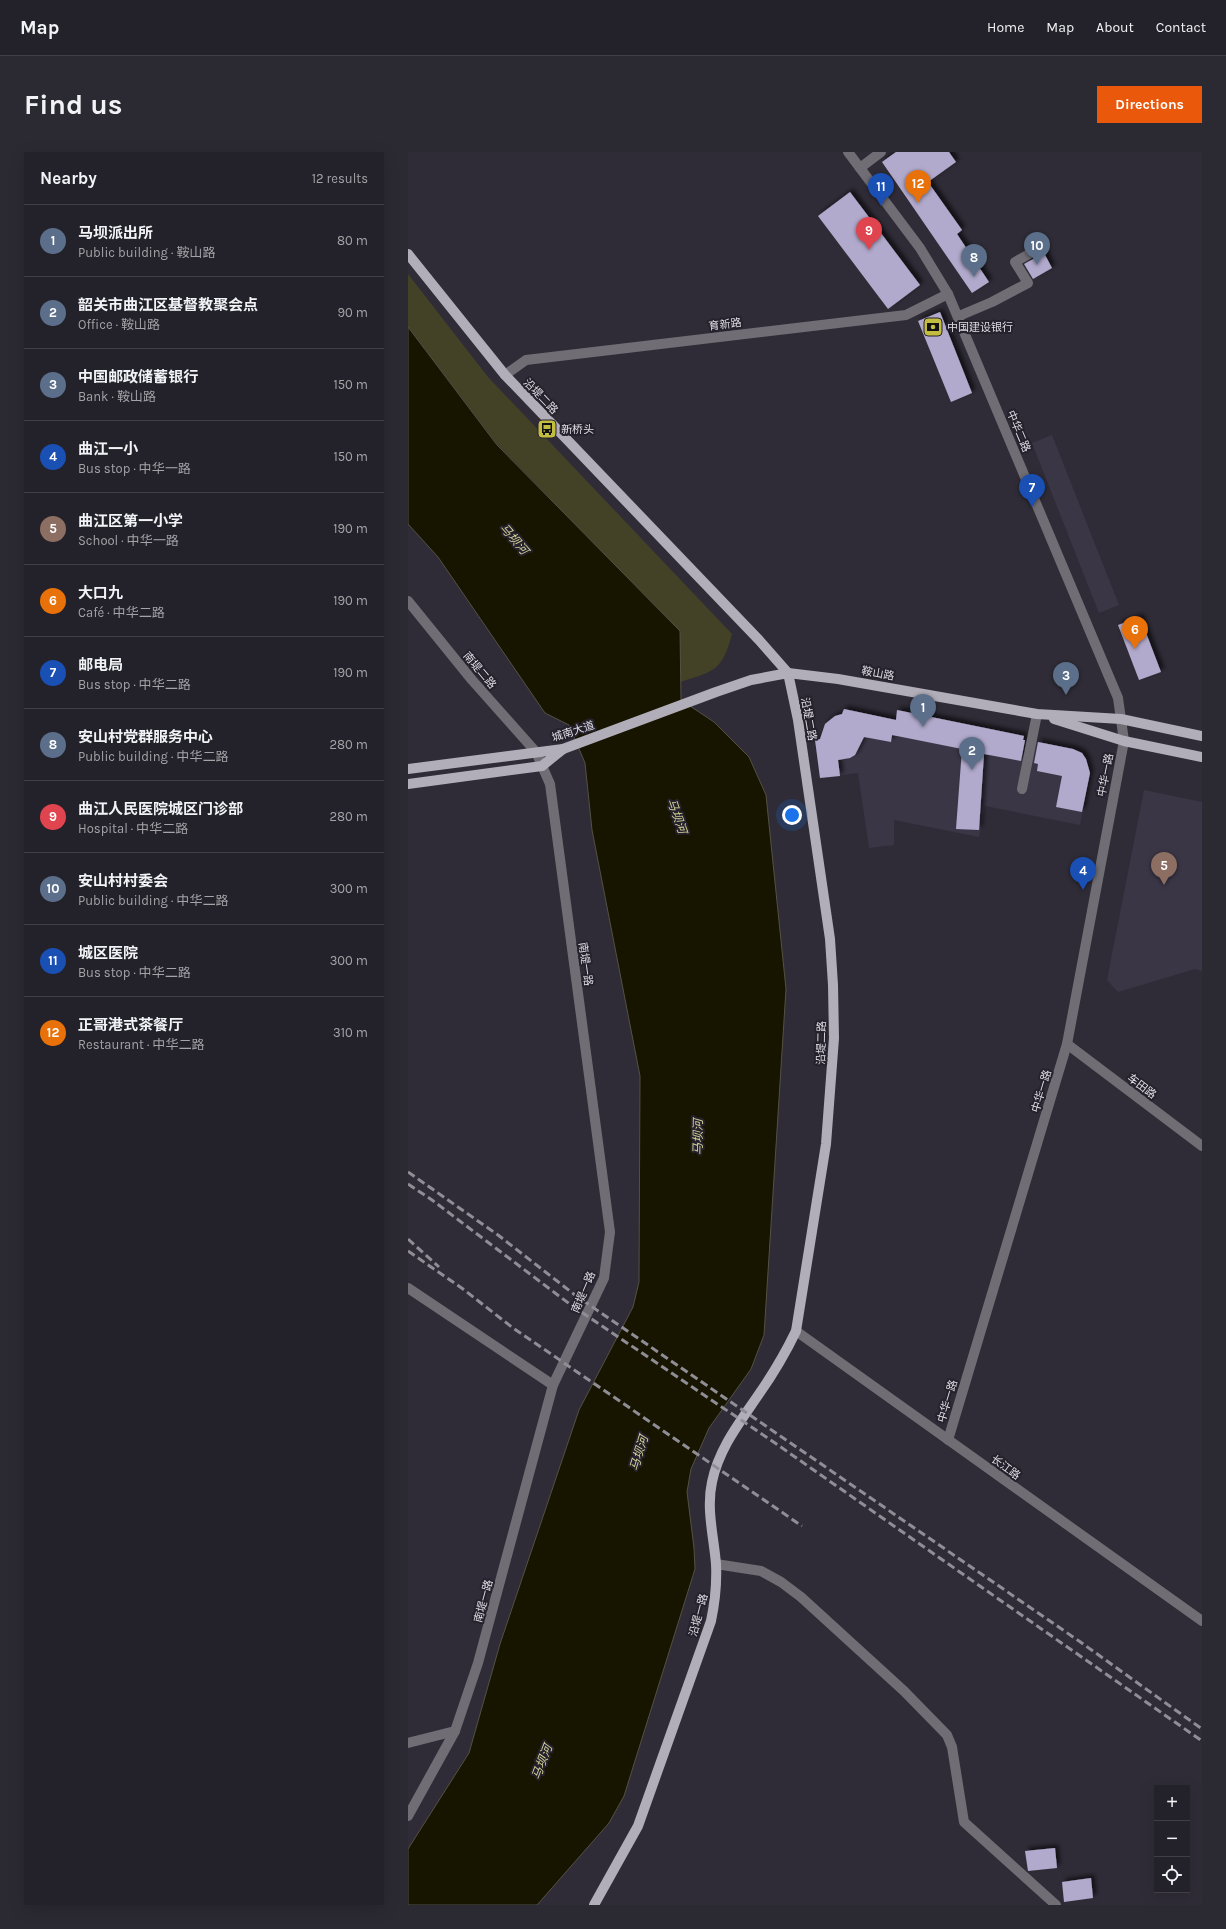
<!DOCTYPE html>
<html lang="en">
<head>
<meta charset="utf-8">
<style>
	body { margin:0; font-family:Karla,"Noto Sans SC",sans-serif; background:#2b2931; color:#f1f3f6 }
	.controls { position:absolute; right:12px; bottom:12px; display:grid; overflow:hidden; border-radius:0px; box-shadow:0 4px 16px #0002 }
	.controls button { width:36px; height:36px; display:grid; place-items:center; padding:0; border:0; border-bottom:1px solid #403e46; background:#232129; color:#f1f3f6; font:20px sans-serif }
	.you { position:absolute; left:384px; top:663px; width:14px; height:14px; margin:-10px; border:3px solid #fff; border-radius:50%; background:#1a73e8; box-shadow:0 0 0 6px #1a73e833 }
	.badge { display:grid; place-items:center; width:26px; height:26px; border-radius:50%; background:#ea580c; color:#fff; font-size:13px; font-weight:700 }
	.pin { position:absolute; translate:-50% -33px; filter:drop-shadow(0 1px 2px #0008) }
	.pin::after { content:''; position:absolute; top:21px; width:14px; height:12px; background:inherit; clip-path:polygon(0 0,100% 0,50% 100%) }
	.list { margin:0; padding:0; list-style:none }
	h2 { display:flex; justify-content:space-between; align-items:center; height:52px; margin:0; padding:0 16px; font-size:17px }
	h2 small { font-size:13px; font-weight:400; color:#a3a3a8 }
	.list li { display:grid; grid-template-columns:26px 1fr auto; gap:12px; align-items:center; box-sizing:border-box; height:72px; padding:0 16px; border-top:1px solid #403e46 }
	.list b { display:block; font-size:15px; white-space:nowrap }
	.list p { margin:0; font-size:13px; white-space:nowrap; color:#a3a3a8 }
	.list em { font-size:13px; font-style:normal; color:#a3a3a8 }
	.icon { flex:none; width:22px; height:22px; fill:none; stroke:currentColor; stroke-width:2; stroke-linecap:round; stroke-linejoin:round }
	.map { position:relative; flex:none; width:794px; height:1753px; overflow:hidden; border-radius:0px }
	header { display:flex; align-items:center; gap:24px; box-sizing:border-box; height:56px; padding:0 20px; background:#232129; border-bottom:1px solid #403e46 }
	header strong { font-size:19px }
	nav { display:flex; gap:22px; margin-inline-start:auto; font-size:14px }
	.intro { display:flex; align-items:center; justify-content:space-between; box-sizing:border-box; height:96px; padding:0 24px }
	h1 { margin:0; font-size:28px }
	.button { padding:10px 18px; border-radius:0px; background:#ea580c; color:#fff; font-size:14px; font-weight:700 }
	main { display:flex; gap:24px; padding:0 24px }
	aside { flex:1; background:#232129; border-radius:0px; box-shadow:0 4px 16px #0002 }
	.map>svg:first-child { display:block }
	.built { fill:#3a3646 }
	.green { fill:#434227 }
	.water { fill:#171500; stroke:#535144 }
	.building { fill:#b2aacc; filter:url(#shadow) }
	.lines { fill:none; stroke-linecap:round; stroke-linejoin:round }
	.minor { stroke:#706e74; stroke-width:10 }
	.major { stroke:#b1aeba; stroke-width:10 }
	.rail { stroke:#8f8d95; stroke-width:3; stroke-dasharray:8 4; stroke-linecap:butt }
	.labels { text-anchor:middle; stroke-width:4; stroke-linejoin:round; paint-order:stroke }
	.street-label { font-size:11px; fill:#dfdde4; stroke:#25222d }
	.poi-label { font-size:11px; fill:#dfdde4; stroke:#25222d; text-anchor:start }
	.water-label { font-size:12px; font-style:italic; fill:#d4d396; stroke:#25222d }
</style>
</head>
<body>
<header>
<strong>Map</strong>
<nav><a>Home</a><a>Map</a><a>About</a><a>Contact</a></nav>
</header>
<div class="intro"><h1>Find us</h1><a class="button">Directions</a></div>
<main>
<aside>
<h2>Nearby<small>12 results</small></h2>
<ul class="list">
<li><span class="badge" style="background:#5c6f8a">1</span><div><b>马坝派出所</b><p>Public building · 鞍山路</p></div><em>80 m</em></li>
<li><span class="badge" style="background:#5c6f8a">2</span><div><b>韶关市曲江区基督教聚会点</b><p>Office · 鞍山路</p></div><em>90 m</em></li>
<li><span class="badge" style="background:#5c6f8a">3</span><div><b>中国邮政储蓄银行</b><p>Bank · 鞍山路</p></div><em>150 m</em></li>
<li><span class="badge" style="background:#1a4fb4">4</span><div><b>曲江一小</b><p>Bus stop · 中华一路</p></div><em>150 m</em></li>
<li><span class="badge" style="background:#8d6e63">5</span><div><b>曲江区第一小学</b><p>School · 中华一路</p></div><em>190 m</em></li>
<li><span class="badge" style="background:#e8710a">6</span><div><b>大口九</b><p>Café · 中华二路</p></div><em>190 m</em></li>
<li><span class="badge" style="background:#1a4fb4">7</span><div><b>邮电局</b><p>Bus stop · 中华二路</p></div><em>190 m</em></li>
<li><span class="badge" style="background:#5c6f8a">8</span><div><b>安山村党群服务中心</b><p>Public building · 中华二路</p></div><em>280 m</em></li>
<li><span class="badge" style="background:#e0444e">9</span><div><b>曲江人民医院城区门诊部</b><p>Hospital · 中华二路</p></div><em>280 m</em></li>
<li><span class="badge" style="background:#5c6f8a">10</span><div><b>安山村村委会</b><p>Public building · 中华二路</p></div><em>300 m</em></li>
<li><span class="badge" style="background:#1a4fb4">11</span><div><b>城区医院</b><p>Bus stop · 中华二路</p></div><em>300 m</em></li>
<li><span class="badge" style="background:#e8710a">12</span><div><b>正哥港式茶餐厅</b><p>Restaurant · 中华二路</p></div><em>310 m</em></li>
</ul>
</aside>
<div class="map">
<svg width="794" height="1753" viewBox="0 0 794 1753">
	<defs>
		<filter id="shadow"><feDropShadow dx="3.5" dy="-3.5" stdDeviation="2" flood-color="#0009"/></filter>
	</defs>
	<rect width="100%" height="100%" fill="#2f2c37"/>
	<g class="built">
		<path d="M644,283l67,170 -20,8 -67,-170z"/>
		<path d="M436,557l52,11 -3,15 126,25 4,-21 50,10 9,4 4,6 4,14 -10,52 -95,-19 -6,31 -85,-17v25l-25,3 -11,-75 -38,5 -5,-38 5,-1 5,-15 10,-8 7,-2z"/>
		<path d="M736,638l58,12v169l-7,-2 -77,23 -11,-12z"/>
	</g>
	<path class="green" d="M0,122l80,103 244,257c-10,37 -17,37 -52,48l-1,-51 -182,-187 -89,-117z"/>
	<path class="water" d="M0,175l89,118 183,186 1,69 33,22 35,35 17,38 20,194 -22,346 -13,34 -42,59 -18,41 -4,23 7,56 1,21 -71,227 -15,27 -72,82h-129v-56l61,-96 31,-109 79,-234 54,-103 6,-25 1,-206 -48,-246 -7,-67 -16,-38 -24,-12 -107,-156 -30,-33z"/>
	<g class="building">
		<path d="M488,0h53l7,10 -28,20 34,48 -5,4 32,48 -17,11 -90,-131z"/>
		<path d="M442,40l70,93 -32,24 -70,-93z"/>
		<path d="M636,101l8,15 -19,11 -9,-15z"/>
		<path d="M532,160l32,81 -21,9 -33,-81z"/>
		<path d="M732,465l21,55 -22,8 -21,-55z"/>
		<path d="M436,557l52,11 1,-10 127,26 -1,4h2l-4,21 -37,-7 -5,76 -23,-1 6,-80 -70,-14 -1,7 -27,-5 -9,18 -5,3 -12,2 2,16 -20,2 -5,-38 5,-1 5,-15 10,-8 7,-2z"/>
		<path d="M630,590l35,7 9,4 4,6 4,14 -8,39 -26,-5 6,-31 -25,-5 1,-7 -4,-1z"/>
		<path d="M647,1696l2,20 -29,3 -3,-20z"/>
		<path d="M683,1726l2,20 -29,4 -2,-20z"/>
	</g>
	<g class="lines">
		<g class="minor">
			<path d="M440,0l72,96 28,46 170,404 6,43 -57,303 -119,396"/>
			<path d="M452,16l21,-16"/>
			<path d="M551,164l33,-14 36,-19 -13,-21 28,-16"/>
			<path d="M97,223l21,-15 380,-45 42,-21"/>
			<path d="M0,449l64,79 64,72 14,32 60,448 -6,46 -51,107 -75,278 -23,68 -47,85"/>
			<path d="M614,637l15,-75"/>
			<path d="M659,892l135,102"/>
			<path d="M0,1136l145,97"/>
			<path d="M388,1179l406,290"/>
			<path d="M308,1412l45,7 20,11 20,15 103,94 43,44 5,12 12,75 92,83"/>
			<path d="M0,1591l47,-12"/>
		</g>
		<g class="major">
			<path d="M0,102l97,121 254,265 29,33 10,47 32,219 3,46 1,53 -8,106 -30,187c-11,23 -23,43 -37,63 -19,28 -40,54 -47,88 -6,27 2,56 4,82 1,20 -1,38 -5,57l-73,205 -44,79"/>
			<path d="M646,567l70,22 78,16"/>
			<path d="M0,617l155,-20 153,-57 35,-12 37,-7 50,6 199,35 84,5 81,17"/>
			<path d="M0,632l134,-18 21,-17"/>
		</g>
		<g class="rail">
			<path d="M0,1020l90,63 77,60 504,346 123,88"/>
			<path d="M0,1032l24,16 139,105 204,138 427,298"/>
			<path d="M0,1087l31,28"/>
			<path d="M0,1099l55,38 50,39 289,198"/>
		</g>
	</g>
	<defs>
		<symbol id="bank-square" viewBox="-11 -11 22 22"><rect x="-9" y="-9" width="18" height="18" rx="4" fill="#c2bd3f" stroke="#25222d"/><path d="M-6-4H6V4H-6ZM0-2.3a2.3 2.3 0 1 0 0 4.6a2.3 2.3 0 1 0 0-4.6Z" fill="#111"/></symbol>
		<symbol id="bus-square" viewBox="-11 -11 22 22"><rect x="-9" y="-9" width="18" height="18" rx="4" fill="#c2bd3f" stroke="#25222d"/><path d="M-5-6H5V4H4V6H2V4H-2V6H-4V4H-5ZM-3.5-4V0h7V-4ZM-3.5 1.2v1.5H-2V1.2ZM2 1.2v1.5H3.5V1.2Z" fill="#111"/></symbol>
	</defs>
	<g fill-rule="evenodd">
		<use href="#bank-square" x="514" y="164" width="22" height="22"/>
		<use href="#bus-square" x="128" y="266" width="22" height="22"/>
	</g>
	<g class="labels">
		<g class="street-label">
			<text transform="translate(317 172) rotate(-7)" y="4">育新路</text>
			<text transform="translate(133 244) rotate(46)" y="4">沿堤二路</text>
			<text transform="translate(611 279) rotate(67)" y="4">中华二路</text>
			<text transform="translate(72 518) rotate(50)" y="4">南堤二路</text>
			<text transform="translate(470 521) rotate(10)" y="4">鞍山路</text>
			<text transform="translate(401 567) rotate(80)" y="4">沿堤二路</text>
			<text transform="translate(165 579) rotate(-18)" y="4">城南大道</text>
			<text transform="translate(697 623) rotate(-79)" y="4">中华一路</text>
			<text transform="translate(178 812) rotate(82)" y="4">南堤一路</text>
			<text transform="translate(413 891) rotate(-89)" y="4">沿堤二路</text>
			<text transform="translate(734 934) rotate(37)" y="4">车田路</text>
			<text transform="translate(633 939) rotate(-73)" y="4">中华一路</text>
			<text transform="translate(175 1140) rotate(-67)" y="4">南堤一路</text>
			<text transform="translate(539 1249) rotate(-73)" y="4">中华一路</text>
			<text transform="translate(598 1315) rotate(36)" y="4">长江路</text>
			<text transform="translate(75 1449) rotate(-75)" y="4">南堤一路</text>
			<text transform="translate(290 1463) rotate(-75)" y="4">沿堤一路</text>
		</g>
		<g class="poi-label">
			<text x="539" y="179">中国建设银行</text>
			<text x="153" y="281">新桥头</text>
		</g>
		<g class="water-label">
			<text transform="translate(106 387) rotate(49)" y="4">马坝河</text>
			<text transform="translate(269 664) rotate(71)" y="4">马坝河</text>
			<text transform="translate(290 985) rotate(-89)" y="4">马坝河</text>
			<text transform="translate(231 1301) rotate(-73)" y="4">马坝河</text>
			<text transform="translate(134 1610) rotate(-69)" y="4">马坝河</text>
		</g>
	</g>
</svg>
<div class="controls">
<button>+</button>
<button>−</button>
<button><svg class="icon" aria-label="locate" viewBox="0 0 24 24"><circle cx="12" cy="12" r="6"/><path d="M12 2v4M12 18v4M2 12h4M18 12h4"/></svg></button>
</div>
<div class="you"></div>
<div class="pin badge" style="left:515px;top:575px;background:#5c6f8a">1</div>
<div class="pin badge" style="left:564px;top:618px;background:#5c6f8a">2</div>
<div class="pin badge" style="left:658px;top:543px;background:#5c6f8a">3</div>
<div class="pin badge" style="left:675px;top:738px;background:#1a4fb4">4</div>
<div class="pin badge" style="left:756px;top:733px;background:#8d6e63">5</div>
<div class="pin badge" style="left:727px;top:497px;background:#e8710a">6</div>
<div class="pin badge" style="left:624px;top:355px;background:#1a4fb4">7</div>
<div class="pin badge" style="left:566px;top:125px;background:#5c6f8a">8</div>
<div class="pin badge" style="left:461px;top:98px;background:#e0444e">9</div>
<div class="pin badge" style="left:629px;top:113px;background:#5c6f8a">10</div>
<div class="pin badge" style="left:473px;top:54px;background:#1a4fb4">11</div>
<div class="pin badge" style="left:510px;top:51px;background:#e8710a">12</div>
</div>
</main>
</body>
</html>
